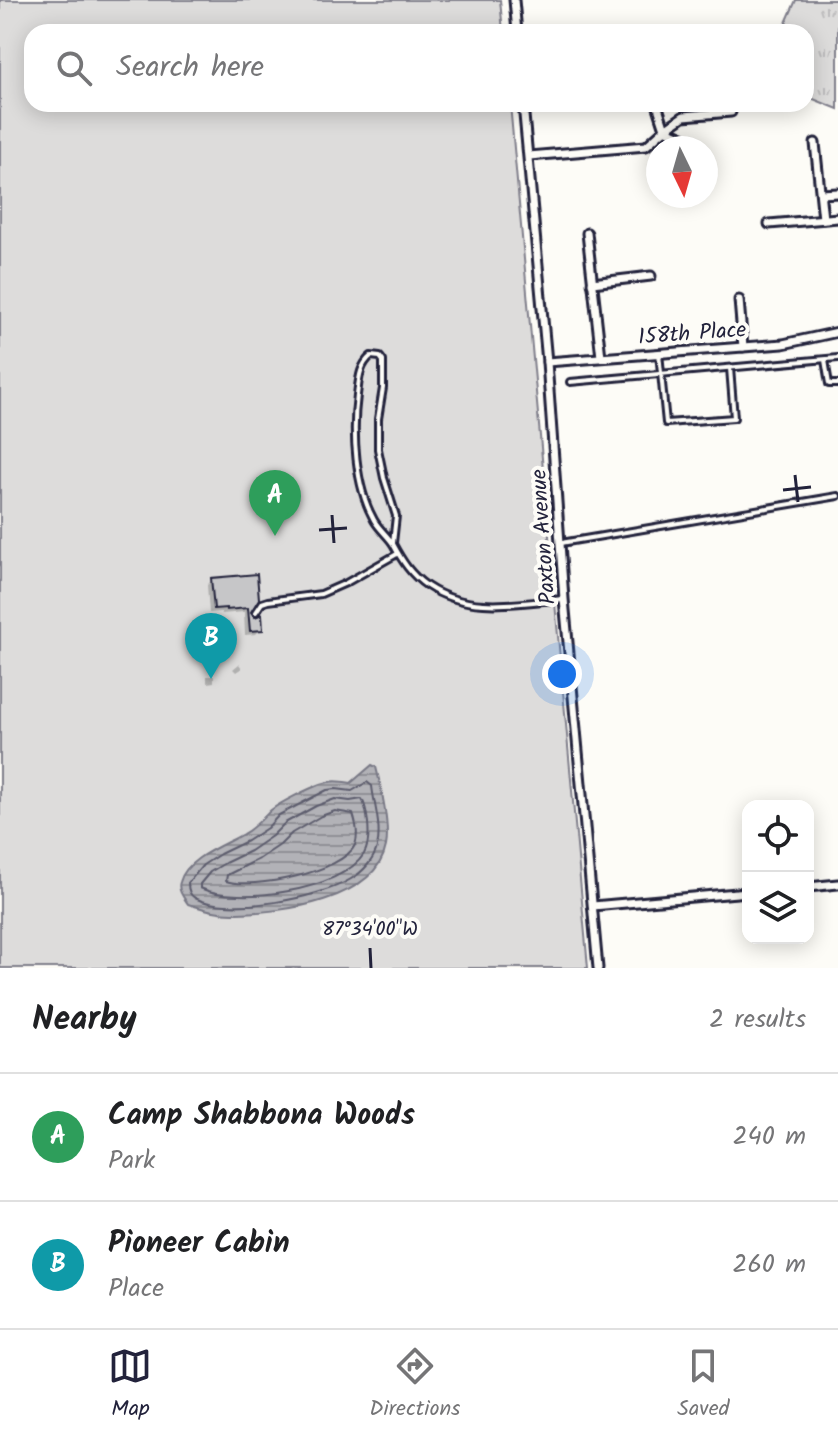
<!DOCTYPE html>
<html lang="en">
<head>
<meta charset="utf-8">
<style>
	body { margin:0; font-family:Kalam,sans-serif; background:#f2f2f2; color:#202124 }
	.controls { position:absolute; right:24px; bottom:24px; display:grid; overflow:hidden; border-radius:16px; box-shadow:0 4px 20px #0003 }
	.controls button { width:72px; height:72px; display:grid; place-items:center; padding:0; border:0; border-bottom:2px solid #e0e0e0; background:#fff; color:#202124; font:40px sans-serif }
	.compass { position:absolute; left:646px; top:136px; width:72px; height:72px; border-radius:50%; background:#fff; box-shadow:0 4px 20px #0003; rotate:175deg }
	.you { position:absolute; left:562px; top:674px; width:28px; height:28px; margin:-20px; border:6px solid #fff; border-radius:50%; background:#1a73e8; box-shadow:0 0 0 12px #1a73e833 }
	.badge { display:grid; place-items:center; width:52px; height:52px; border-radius:50%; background:#22223b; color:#fff; font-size:26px; font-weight:700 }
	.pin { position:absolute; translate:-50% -66px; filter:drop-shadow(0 2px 4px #0008) }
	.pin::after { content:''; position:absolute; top:42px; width:28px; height:24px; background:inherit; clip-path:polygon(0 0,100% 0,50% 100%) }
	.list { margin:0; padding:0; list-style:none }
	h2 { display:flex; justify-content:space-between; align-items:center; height:104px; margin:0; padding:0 32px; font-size:34px }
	h2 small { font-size:26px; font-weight:400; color:#757577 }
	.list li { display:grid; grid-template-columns:52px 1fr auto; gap:24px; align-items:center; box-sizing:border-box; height:128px; padding:0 32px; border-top:2px solid #e0e0e0 }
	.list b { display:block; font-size:30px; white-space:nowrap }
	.list p { margin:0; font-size:26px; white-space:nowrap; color:#757577 }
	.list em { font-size:26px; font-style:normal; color:#757577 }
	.icon { flex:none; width:44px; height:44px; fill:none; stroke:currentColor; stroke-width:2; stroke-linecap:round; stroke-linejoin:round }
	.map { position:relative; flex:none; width:838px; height:968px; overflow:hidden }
	.search { position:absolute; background:#fff; box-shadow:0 4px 20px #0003; left:24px; right:24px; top:24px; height:88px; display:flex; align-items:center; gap:20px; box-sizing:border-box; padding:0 28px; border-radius:24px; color:#757577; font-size:30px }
	.sheet { height:360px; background:#fff }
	nav { display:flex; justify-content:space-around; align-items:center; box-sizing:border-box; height:112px; border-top:2px solid #e0e0e0; background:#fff; font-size:22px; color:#757577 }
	nav a { display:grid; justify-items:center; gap:4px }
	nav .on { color:#22223b }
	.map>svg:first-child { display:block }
	.grass { fill:url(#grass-tufts); stroke:#807f8b; stroke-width:2 }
	.green { fill:#dddcdb; stroke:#807f8b; stroke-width:2 }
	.water { fill:url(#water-rules); stroke:#787885; stroke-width:2 }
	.shadow { fill:#0003 }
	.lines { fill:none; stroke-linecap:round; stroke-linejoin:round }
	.shore { stroke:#5c5c6d; stroke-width:2 }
	.building { fill:#c6c6c8; stroke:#22223b; stroke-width:2 }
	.service-casing { stroke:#22223b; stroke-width:10 }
	.minor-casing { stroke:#22223b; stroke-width:13 }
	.service { stroke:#fdfcf7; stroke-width:4 }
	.minor { stroke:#fdfcf7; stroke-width:7 }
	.ticks { fill:none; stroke:#22223b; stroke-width:3 }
	.labels { text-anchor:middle; stroke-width:8; stroke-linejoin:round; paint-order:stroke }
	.street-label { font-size:22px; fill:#22223b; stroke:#fdfcf7 }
	.ticks-label { font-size:20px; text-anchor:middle; fill:#22223b; stroke:#fdfcf7; stroke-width:8; stroke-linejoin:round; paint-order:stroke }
</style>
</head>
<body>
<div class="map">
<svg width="838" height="968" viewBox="0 0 838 968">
	<defs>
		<pattern id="grass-tufts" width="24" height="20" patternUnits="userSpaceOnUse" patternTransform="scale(2)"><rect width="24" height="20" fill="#dddcdb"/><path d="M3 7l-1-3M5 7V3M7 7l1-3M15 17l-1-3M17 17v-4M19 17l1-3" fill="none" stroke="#bdbcbd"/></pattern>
		<pattern id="water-rules" width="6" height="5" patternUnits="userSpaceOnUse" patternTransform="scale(2)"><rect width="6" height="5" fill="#b2b2b7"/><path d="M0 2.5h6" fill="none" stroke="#909096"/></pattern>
	</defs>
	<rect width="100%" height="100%" fill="#fdfcf7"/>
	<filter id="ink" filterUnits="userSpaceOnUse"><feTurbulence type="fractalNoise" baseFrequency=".0125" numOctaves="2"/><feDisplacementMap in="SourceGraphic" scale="16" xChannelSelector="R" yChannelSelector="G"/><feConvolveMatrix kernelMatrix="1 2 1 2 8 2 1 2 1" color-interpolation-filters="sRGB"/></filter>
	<g filter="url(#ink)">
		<path class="grass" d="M796,0h42v109l-32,-13v-64h-24z"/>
		<path class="green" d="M0,0h500l3,32h-471v72h478l78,864h-588z"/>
		<path class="water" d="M372,765l4,2c5,20 14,59 10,79 -10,54 -105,67 -149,67 -17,1 -33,-4 -49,-9 -4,-6 -11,-14 -8,-22 6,-24 44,-37 63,-48 11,-6 19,-15 28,-24 10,-8 37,-21 50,-26 10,-4 19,-3 30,-1z"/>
		<g class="shadow">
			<path d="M255,576l-6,37 12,16 -5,5 -11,1 -1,-23 -22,2 -1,-2 -12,1 -2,-28 5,-5z"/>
			<path d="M239,664l3,4 -6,4 -3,-3z"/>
			<path d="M207,676h7v6l-7,1z"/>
		</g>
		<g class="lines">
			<g class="shore">
				<path d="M367,782l5,4c2,19 10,41 5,61 -3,13 -14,25 -26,32 -31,19 -123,37 -156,19 -6,-3 -7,-9 -7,-15l15,-18 17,-11 27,-13 20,-13 12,-13 48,-25 9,-1 16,2z"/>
				<path d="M335,799l15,2 12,-2c4,7 5,16 6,24 1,10 1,22 -4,31 -23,37 -127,51 -164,34v-4l10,-12 15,-9 25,-12 22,-15 13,-13 31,-17z"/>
				<path d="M335,811l18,3c3,9 6,21 2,31 -12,27 -104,45 -129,36l1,-6 32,-16 21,-14 12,-12 29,-17z"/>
			</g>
		</g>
		<path class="building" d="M257,574l2,25 -8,13 4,5 7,-3 1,16 -13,1 -2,-23 -22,2v-2l-12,1 -3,-31z"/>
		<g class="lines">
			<defs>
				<g id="service">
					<path d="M659,353l7,70 68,-5 -4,-50"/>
					<path d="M825,360l4,24h9"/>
					<path d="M570,382l268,-24"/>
					<path d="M393,543l3,-27 -12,-38 -6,-29v-30l5,-31v-27l-3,-4 -9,-1c-12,10 -12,24 -14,39 -5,38 -2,91 17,125 5,9 14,16 19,24 9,17 18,31 34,42 42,28 91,17 137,13"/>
					<path d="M561,543l277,-47"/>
					<path d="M256,612l6,-9 6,-2 53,-7 25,-11 51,-29"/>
				</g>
				<g id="minor">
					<path d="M514,0l3,32"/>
					<path d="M523,104l24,258 17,237 34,369"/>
					<path d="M657,104l8,25 18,8 4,11"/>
					<path d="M815,143l8,76"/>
					<path d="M529,156l117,-10 19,-17 19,-13 47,-4"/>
					<path d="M821,194l17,-1"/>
					<path d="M769,224l69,-6"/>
					<path d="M587,233l14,124"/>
					<path d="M592,283l59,-7"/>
					<path d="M739,300l4,47"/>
					<path d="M547,362l236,-18 55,-12"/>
					<path d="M808,887l30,-3"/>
					<path d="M593,906l155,-14"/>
				</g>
			</defs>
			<use href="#service" class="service-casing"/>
			<use href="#minor" class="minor-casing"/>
			<use href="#service" class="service"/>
			<use href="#minor" class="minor"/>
		</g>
	</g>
	<path class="ticks" d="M795,475l3,27M783,490l28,-3M332,515l2,28M319,530l28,-2M370,948l1,20"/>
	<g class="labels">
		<g class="street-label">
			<text transform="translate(692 332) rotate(-4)" y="8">158th Place</text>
			<text transform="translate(542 537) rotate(-94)" y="8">Paxton Avenue</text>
		</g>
	</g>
	<g class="ticks-label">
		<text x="370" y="935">87°34'00"W</text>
	</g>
</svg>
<div class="controls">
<button><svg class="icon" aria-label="locate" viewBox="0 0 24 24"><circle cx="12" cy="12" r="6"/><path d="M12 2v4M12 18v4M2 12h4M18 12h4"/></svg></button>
<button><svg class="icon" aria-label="layers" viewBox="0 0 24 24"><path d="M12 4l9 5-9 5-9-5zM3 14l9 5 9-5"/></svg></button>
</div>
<svg class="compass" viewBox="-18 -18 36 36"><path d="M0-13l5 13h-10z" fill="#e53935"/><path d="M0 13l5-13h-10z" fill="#757577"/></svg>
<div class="you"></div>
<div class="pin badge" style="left:275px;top:536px;background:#2e9e5b">A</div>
<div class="pin badge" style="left:211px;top:679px;background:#0f9aa8">B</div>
<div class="search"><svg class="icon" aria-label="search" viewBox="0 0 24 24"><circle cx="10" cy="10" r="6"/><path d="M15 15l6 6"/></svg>Search here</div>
</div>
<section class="sheet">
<h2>Nearby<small>2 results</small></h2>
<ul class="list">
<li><span class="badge" style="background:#2e9e5b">A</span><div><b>Camp Shabbona Woods</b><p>Park</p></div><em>240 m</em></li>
<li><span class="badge" style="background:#0f9aa8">B</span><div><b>Pioneer Cabin</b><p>Place</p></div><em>260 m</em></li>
</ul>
</section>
<nav>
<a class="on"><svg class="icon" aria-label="map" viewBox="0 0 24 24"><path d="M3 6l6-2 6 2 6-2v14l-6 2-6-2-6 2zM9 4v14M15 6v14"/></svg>Map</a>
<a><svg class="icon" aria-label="directions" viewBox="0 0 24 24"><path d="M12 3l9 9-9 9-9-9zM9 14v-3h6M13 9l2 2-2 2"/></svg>Directions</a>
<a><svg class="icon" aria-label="saved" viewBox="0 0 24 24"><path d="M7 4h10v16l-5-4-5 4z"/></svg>Saved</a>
</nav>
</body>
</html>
